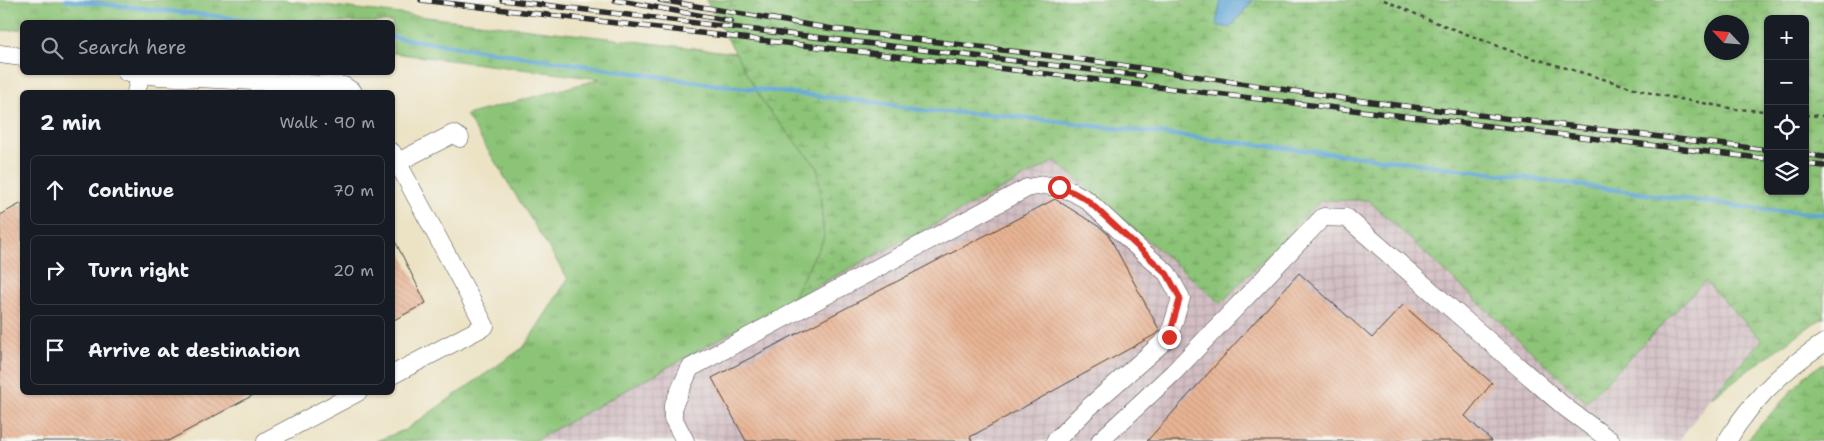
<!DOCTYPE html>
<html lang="en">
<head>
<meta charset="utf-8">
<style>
	body { margin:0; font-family:"Shantell Sans",sans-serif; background:#20242c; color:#f1f3f6 }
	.controls { position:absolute; right:15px; top:15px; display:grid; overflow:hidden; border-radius:8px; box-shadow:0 1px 4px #0004 }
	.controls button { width:45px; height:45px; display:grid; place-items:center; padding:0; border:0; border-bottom:1px solid #363941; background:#171b24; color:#f1f3f6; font:25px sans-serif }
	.compass { position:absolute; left:1704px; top:15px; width:45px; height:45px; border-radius:50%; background:#171b24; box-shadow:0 1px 4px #0004; rotate:296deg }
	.stop { position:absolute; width:15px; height:15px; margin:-11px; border:4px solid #d93025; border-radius:50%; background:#fff }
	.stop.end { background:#d93025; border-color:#fff; box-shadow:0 1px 5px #0008 }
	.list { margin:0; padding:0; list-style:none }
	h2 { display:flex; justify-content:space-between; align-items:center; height:65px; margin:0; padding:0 20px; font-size:21px }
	h2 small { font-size:16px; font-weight:400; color:#9ea1a6 }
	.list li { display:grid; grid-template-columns:32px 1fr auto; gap:15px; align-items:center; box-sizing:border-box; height:70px; margin:0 10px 10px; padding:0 10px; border:1px solid #363941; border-radius:8px }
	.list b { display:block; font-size:19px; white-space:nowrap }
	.list em { font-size:16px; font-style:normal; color:#9ea1a6 }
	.icon { flex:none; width:28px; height:28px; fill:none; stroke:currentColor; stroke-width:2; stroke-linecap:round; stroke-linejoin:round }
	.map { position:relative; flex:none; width:1824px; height:441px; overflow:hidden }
	.search { position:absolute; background:#171b24; box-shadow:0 1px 4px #0004; left:20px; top:20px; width:375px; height:55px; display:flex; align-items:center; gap:12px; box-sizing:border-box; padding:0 18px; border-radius:8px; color:#9ea1a6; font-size:19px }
	.panel { position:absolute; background:#171b24; box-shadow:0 1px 4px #0004; left:20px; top:90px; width:375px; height:305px; border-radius:8px }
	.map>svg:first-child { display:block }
	.industrial { fill:url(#industrial-grid) }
	.grass { fill:url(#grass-tufts); stroke:#5c7851 }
	.wetland { fill:url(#wetland-marsh); stroke:#5c7851; fill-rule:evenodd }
	.water { fill:#5fa5d5; stroke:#456880 }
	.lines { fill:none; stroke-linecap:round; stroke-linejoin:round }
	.stream { stroke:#5fa5d5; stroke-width:4.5 }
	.building { fill:url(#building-back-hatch) }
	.minor-casing { stroke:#484742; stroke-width:19 }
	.path { stroke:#484742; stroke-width:2.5; stroke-dasharray:4 4; stroke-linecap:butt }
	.minor { stroke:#fff; stroke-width:18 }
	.rail-casing { stroke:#2b2b2b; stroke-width:5.5 }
	.rail { stroke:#f6f6f2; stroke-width:4; stroke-dasharray:11; stroke-linecap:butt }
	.route { stroke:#d93025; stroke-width:6 }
</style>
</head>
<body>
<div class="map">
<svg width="1824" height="441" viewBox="0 0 1824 441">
	<defs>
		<pattern id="industrial-grid" width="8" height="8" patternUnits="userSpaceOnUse" patternTransform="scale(1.25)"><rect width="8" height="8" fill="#d2bec2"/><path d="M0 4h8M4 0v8" fill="none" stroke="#b4a3a7"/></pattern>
		<pattern id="grass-tufts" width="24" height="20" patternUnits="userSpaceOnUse" patternTransform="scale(1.25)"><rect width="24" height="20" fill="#8cc477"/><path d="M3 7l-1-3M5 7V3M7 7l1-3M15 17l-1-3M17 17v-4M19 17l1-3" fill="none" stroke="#739f62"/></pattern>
		<pattern id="wetland-marsh" width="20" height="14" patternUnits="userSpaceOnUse" patternTransform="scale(1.25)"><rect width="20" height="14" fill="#8cc477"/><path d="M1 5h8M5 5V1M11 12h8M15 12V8" fill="none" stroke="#739f62"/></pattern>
		<pattern id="building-back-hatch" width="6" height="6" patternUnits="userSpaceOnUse" patternTransform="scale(1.25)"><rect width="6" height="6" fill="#e8b494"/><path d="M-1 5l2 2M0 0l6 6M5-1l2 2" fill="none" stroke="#c79b80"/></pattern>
	</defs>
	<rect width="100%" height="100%" fill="#f6f6f2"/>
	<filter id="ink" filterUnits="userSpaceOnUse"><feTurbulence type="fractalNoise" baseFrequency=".02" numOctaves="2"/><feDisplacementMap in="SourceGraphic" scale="10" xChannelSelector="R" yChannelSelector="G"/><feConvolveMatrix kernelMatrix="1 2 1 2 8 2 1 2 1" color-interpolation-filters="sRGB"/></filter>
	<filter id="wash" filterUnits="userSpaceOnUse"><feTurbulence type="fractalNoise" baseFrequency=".0096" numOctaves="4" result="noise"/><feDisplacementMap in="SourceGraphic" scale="20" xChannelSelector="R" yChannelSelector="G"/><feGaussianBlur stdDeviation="1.12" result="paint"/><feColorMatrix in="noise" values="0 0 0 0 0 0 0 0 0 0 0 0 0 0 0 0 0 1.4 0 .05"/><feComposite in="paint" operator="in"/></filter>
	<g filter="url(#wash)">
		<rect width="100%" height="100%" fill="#ece3c5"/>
		<path class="industrial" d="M1055,161l166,142 99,-102 48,-1 217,201 120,-121 57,60 -52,58 -31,43h-1145l258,-142z"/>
		<path class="grass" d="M0,0h281l455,53 29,53 53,62 6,70 -32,61 -258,142h-158l29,-11 119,-83 44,-68 -102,-164 134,-36 -207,-26 -1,-31h-254l-23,-2 -28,2h-65v7l-22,2z"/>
		<g class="wetland">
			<path d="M706,0h515l-5,25 14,3 23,-28h571v318l-10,5 -104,75 52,-58 -57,-59 -119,121 -218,-202 -48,1 -99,102 -166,-142 -263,138 32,-61 -6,-70 -53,-62zM1768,19h37v172h-37zM1712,22h30v30h-30z"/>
			<path d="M1824,363v78h-78l61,-67z"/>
		</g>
		<path class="water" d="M1221,0h32l-23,28 -14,-3z"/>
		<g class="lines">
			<g class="stream">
				<path d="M66,0l203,22"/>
				<path d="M392,37l318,47 161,18 56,9 74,4 406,47 359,48 58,4"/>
			</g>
		</g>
		<g id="blocks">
			<g class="building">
				<path d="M1055,199l46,29 7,6 52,97 -4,3 -186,103 2,4h-226l-34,-63z"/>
				<path d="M22,203v189h237l-91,49h-168v-226z"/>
				<path d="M392,235l34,68 -34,18z"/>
				<path d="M1299,273l73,65 31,-33 89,78 -27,33 27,25h-345z"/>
			</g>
		</g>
	</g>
	<g filter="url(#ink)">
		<use href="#blocks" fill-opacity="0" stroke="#484742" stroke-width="1"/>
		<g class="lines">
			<defs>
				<g id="minor">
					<path d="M0,54l22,3"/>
					<path d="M126,72l33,4 185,10 9,6"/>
					<path d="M136,92l5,-18"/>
					<path d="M392,152l93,174 -93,49"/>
					<path d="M398,162l55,-28 7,4"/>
					<path d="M266,441l92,-49"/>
					<path d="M685,441l-12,-23v-12l17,-38 337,-180 16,-3 16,2 14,5 14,8 50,47 30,26 14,25 -12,39 -82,72 -32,32"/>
					<path d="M1100,441l73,-68 150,-156 24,1 219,190 45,33"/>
					<path d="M1727,441c24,-40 58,-73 97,-98"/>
				</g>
			</defs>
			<use href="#minor" class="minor-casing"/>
			<g class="path">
				<path d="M1384,0l43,19 92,35 135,40 81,15 33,2"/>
				<path d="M1805,115l19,1"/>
			</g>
			<use href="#minor" class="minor"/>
			<defs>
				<g id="rail">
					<path d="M421,0l1347,159"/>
					<path d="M502,0l641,76"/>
					<path d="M615,0l116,21"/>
					<path d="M660,0l173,29 267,33 247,37 421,51"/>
					<path d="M1805,154l19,3"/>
					<path d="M1805,164l19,2"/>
				</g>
			</defs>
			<use href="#rail" class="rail-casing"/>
			<use href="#rail" class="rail"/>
		</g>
	</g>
	<g class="lines" filter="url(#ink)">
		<path class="route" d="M1059,187l14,5 14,8 80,74 13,24 -11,39"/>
	</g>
</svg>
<div class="controls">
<button>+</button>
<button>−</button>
<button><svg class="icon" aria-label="locate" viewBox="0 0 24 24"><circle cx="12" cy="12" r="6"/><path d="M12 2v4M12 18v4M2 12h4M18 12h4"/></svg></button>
<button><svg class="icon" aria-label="layers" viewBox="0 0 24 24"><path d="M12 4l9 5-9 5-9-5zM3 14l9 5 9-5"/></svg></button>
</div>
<svg class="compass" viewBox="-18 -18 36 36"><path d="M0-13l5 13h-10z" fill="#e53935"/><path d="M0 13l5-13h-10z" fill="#9ea1a6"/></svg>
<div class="stop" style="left:1059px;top:187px"></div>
<div class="stop end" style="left:1169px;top:337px"></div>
<div class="search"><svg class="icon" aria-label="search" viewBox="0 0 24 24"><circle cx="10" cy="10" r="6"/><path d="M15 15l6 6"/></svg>Search here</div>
<section class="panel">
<h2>2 min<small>Walk · 90 m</small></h2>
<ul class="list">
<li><svg class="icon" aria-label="ahead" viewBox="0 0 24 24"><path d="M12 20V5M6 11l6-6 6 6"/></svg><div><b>Continue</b></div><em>70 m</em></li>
<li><svg class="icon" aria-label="right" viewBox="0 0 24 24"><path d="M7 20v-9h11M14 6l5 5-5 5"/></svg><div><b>Turn right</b></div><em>20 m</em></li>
<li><svg class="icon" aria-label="arrive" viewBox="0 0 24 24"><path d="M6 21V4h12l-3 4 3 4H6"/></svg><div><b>Arrive at destination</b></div></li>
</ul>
</section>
</div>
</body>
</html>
